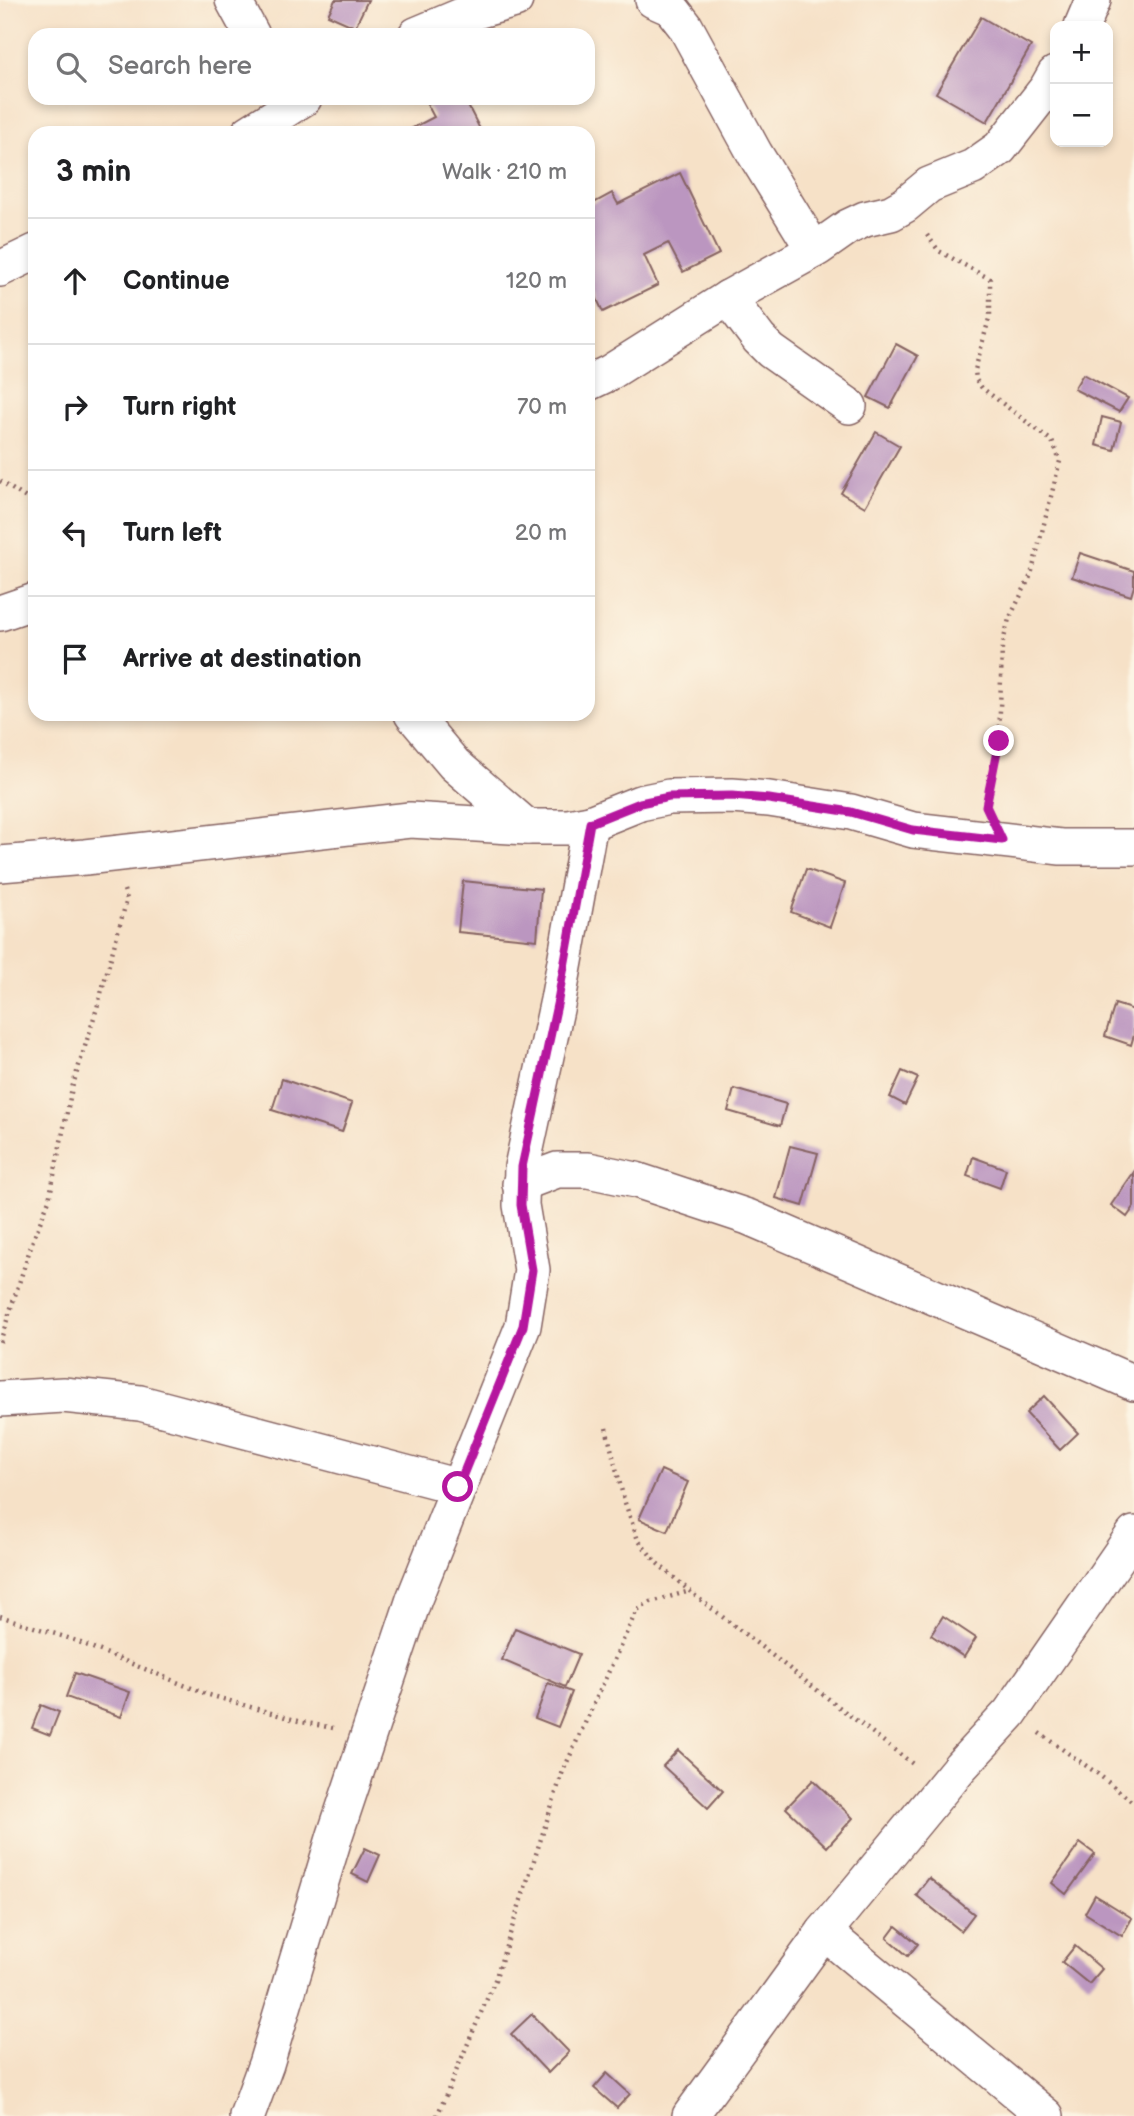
<!DOCTYPE html>
<html lang="en">
<head>
<meta charset="utf-8">
<style>
	body { margin:0; font-family:"Balsamiq Sans",sans-serif; background:#f2f2f2; color:#202124 }
	.controls { position:absolute; right:21px; top:21px; display:grid; overflow:hidden; border-radius:14px; box-shadow:0 4px 10px #0003 }
	.controls button { width:63px; height:63px; display:grid; place-items:center; padding:0; border:0; border-bottom:2px solid #e0e0e0; background:#fff; color:#202124; font:35px sans-serif }
	.stop { position:absolute; width:21px; height:21px; margin:-16px; border:5px solid #b5179e; border-radius:50%; background:#fff }
	.stop.end { background:#b5179e; border-color:#fff; box-shadow:0 2px 7px #0008 }
	.list { margin:0; padding:0; list-style:none }
	h2 { display:flex; justify-content:space-between; align-items:center; height:91px; margin:0; padding:0 28px; font-size:30px }
	h2 small { font-size:23px; font-weight:400; color:#757577 }
	.list li { display:grid; grid-template-columns:46px 1fr auto; gap:21px; align-items:center; box-sizing:border-box; height:126px; padding:0 28px; border-top:2px solid #e0e0e0 }
	.list b { display:block; font-size:26px; white-space:nowrap }
	.list em { font-size:23px; font-style:normal; color:#757577 }
	.icon { flex:none; width:38px; height:38px; fill:none; stroke:currentColor; stroke-width:2; stroke-linecap:round; stroke-linejoin:round }
	.map { position:relative; flex:none; width:1134px; height:2116px; overflow:hidden }
	.search { position:absolute; background:#fff; box-shadow:0 4px 10px #0003; left:28px; top:28px; width:567px; height:77px; display:flex; align-items:center; gap:18px; box-sizing:border-box; padding:0 24px; border-radius:21px; color:#757577; font-size:26px }
	.panel { position:absolute; background:#fff; box-shadow:0 4px 10px #0003; left:28px; top:126px; width:567px; height:595px; border-radius:21px }
	.map>svg:first-child { display:block }
	.building { fill:#bb96c0 }
	.lines { fill:none; stroke-linecap:round; stroke-linejoin:round }
	.street-casing { stroke:#866362; stroke-width:38 }
	.path { stroke:#866362; stroke-width:4.5; stroke-dasharray:2 5; stroke-linecap:butt }
	.street { stroke:#fff; stroke-width:35 }
	.route { stroke:#b5179e; stroke-width:9 }
</style>
</head>
<body>
<div class="map">
<svg width="1134" height="2116" viewBox="0 0 1134 2116">
	<rect width="100%" height="100%" fill="#fcf5e5"/>
	<filter id="ink" filterUnits="userSpaceOnUse"><feTurbulence type="fractalNoise" baseFrequency=".0143" numOctaves="2"/><feDisplacementMap in="SourceGraphic" scale="14" xChannelSelector="R" yChannelSelector="G"/><feConvolveMatrix kernelMatrix="1 2 1 2 8 2 1 2 1" color-interpolation-filters="sRGB"/></filter>
	<filter id="wash" filterUnits="userSpaceOnUse"><feTurbulence type="fractalNoise" baseFrequency=".00686" numOctaves="4" result="noise"/><feDisplacementMap in="SourceGraphic" scale="28" xChannelSelector="R" yChannelSelector="G"/><feGaussianBlur stdDeviation="1.57" result="paint"/><feColorMatrix in="noise" values="0 0 0 0 0 0 0 0 0 0 0 0 0 0 0 0 0 1.4 0 .05"/><feComposite in="paint" operator="in"/></filter>
	<g filter="url(#wash)">
		<rect width="100%" height="100%" fill="#f6e1c7"/>
		<g id="blocks">
			<g class="building">
				<path d="M335,0h33l-13,27 -27,-12z"/>
				<path d="M981,17l50,29 -44,76 -51,-29z"/>
				<path d="M438,98h26l18,35h-79l31,-16 -7,-13z"/>
				<path d="M680,173l39,81 -36,18 -15,-29 -24,12 14,30 -55,27 -15,-32v-74l24,-13 6,11z"/>
				<path d="M896,344l22,12 -28,52 -22,-11z"/>
				<path d="M1083,374l45,24 -9,14 -45,-23z"/>
				<path d="M1102,417l19,5 -7,28 -18,-5z"/>
				<path d="M876,432l24,14 -35,61 -24,-14z"/>
				<path d="M1080,553l54,18v15l-3,10 -59,-19z"/>
				<path d="M806,869l39,14 -15,44 -39,-15z"/>
				<path d="M463,881l78,8 -4,51 -79,-8z"/>
				<path d="M1115,1004l19,6v25l-3,10 -26,-9z"/>
				<path d="M902,1071l16,7 -13,27 -15,-8z"/>
				<path d="M282,1079l70,24 -10,29 -70,-22z"/>
				<path d="M734,1089l52,15 -6,22 -52,-15z"/>
				<path d="M790,1146l28,7 -15,53 -27,-8z"/>
				<path d="M973,1157l33,12 -6,19 -33,-12z"/>
				<path d="M1134,1172v35l-7,10 -16,-12z"/>
				<path d="M1044,1396l34,37 -18,17 -34,-37z"/>
				<path d="M661,1470l27,12 -21,49 -28,-12z"/>
				<path d="M943,1616l33,22 -12,19 -33,-22z"/>
				<path d="M515,1628l64,26 -14,33 -63,-27z"/>
				<path d="M75,1673l55,19 -9,25 -55,-20z"/>
				<path d="M548,1683l24,9 -14,35 -23,-9z"/>
				<path d="M41,1705l18,7 -9,23 -18,-7z"/>
				<path d="M678,1750l45,41 -15,17 -45,-42z"/>
				<path d="M813,1780l40,38 -26,29 -41,-39z"/>
				<path d="M1080,1843l15,11 -29,40 -14,-11z"/>
				<path d="M365,1848l15,7 -12,27 -16,-8z"/>
				<path d="M929,1878l45,36 -13,17 -45,-36z"/>
				<path d="M1095,1895l37,23 -10,18 -37,-23z"/>
				<path d="M896,1926l22,18 -10,12 -21,-18z"/>
				<path d="M1075,1946l27,23 -13,15 -27,-22z"/>
				<path d="M532,2014l37,38 -21,21 -37,-39z"/>
				<path d="M607,2073l23,21 -13,14 -23,-20z"/>
			</g>
		</g>
	</g>
	<g filter="url(#ink)">
		<use href="#blocks" fill-opacity="0" stroke="#866362" stroke-width="2"/>
		<g class="lines">
			<defs>
				<g id="street">
					<path d="M233,0l19,35"/>
					<path d="M653,0l18,8 14,18 70,128 59,96"/>
					<path d="M1082,26l11,-26"/>
					<path d="M416,35l50,-21 49,-14"/>
					<path d="M249,133l55,-35"/>
					<path d="M0,269l35,-17"/>
					<path d="M728,298l31,41 12,12 78,55"/>
					<path d="M588,383l21,-10 119,-75 90,-50 30,-21 17,-8 26,-6 14,-8 24,-20 44,-18 27,-19 47,-60 8,-14"/>
					<path d="M0,613l35,-12"/>
					<path d="M412,714l42,50 73,63"/>
					<path d="M0,864l85,-7 325,-37 117,7h41l22,-4 50,-20 29,-6 63,-1 37,3 82,13 62,18 148,17h73"/>
					<path d="M520,1184l37,-14h31l48,10 112,37 386,166"/>
					<path d="M0,1399l63,-4 77,8 319,84"/>
					<path d="M824,1932l222,184"/>
					<path d="M247,2116l19,-52 69,-229 79,-236 109,-273 9,-56 -11,-65 1,-38 36,-167 32,-177"/>
					<path d="M690,2116l134,-184 136,-165 50,-54 124,-179"/>
				</g>
			</defs>
			<use href="#street" class="street-casing"/>
			<g class="path">
				<path d="M927,235l12,16 51,28v36l-15,55 1,10 6,8 70,53 8,20 -29,114 -22,44 -7,27 -3,95 -13,60"/>
				<path d="M0,481l35,23"/>
				<path d="M0,1342l33,-102 16,-40 23,-112 25,-80 30,-109 -3,-9"/>
				<path d="M606,1428l18,72 14,40 19,23 36,31 221,171"/>
				<path d="M0,1616l71,23 135,55 96,28 31,6"/>
				<path d="M1039,1733l59,41 36,29"/>
				<path d="M437,2116l58,-136 68,-209 74,-161 14,-8 39,-11"/>
			</g>
			<use href="#street" class="street"/>
		</g>
	</g>
	<g class="lines" filter="url(#ink)">
		<path class="route" d="M458,1487l65,-161 9,-56 -11,-65 1,-38 36,-167 32,-177 50,-20 29,-6 63,-1 37,3 82,13 62,18 89,10 -16,-34 13,-65"/>
	</g>
</svg>
<div class="controls">
<button>+</button>
<button>−</button>
</div>
<div class="stop" style="left:458px;top:1487px"></div>
<div class="stop end" style="left:999px;top:741px"></div>
<div class="search"><svg class="icon" aria-label="search" viewBox="0 0 24 24"><circle cx="10" cy="10" r="6"/><path d="M15 15l6 6"/></svg>Search here</div>
<section class="panel">
<h2>3 min<small>Walk · 210 m</small></h2>
<ul class="list">
<li><svg class="icon" aria-label="ahead" viewBox="0 0 24 24"><path d="M12 20V5M6 11l6-6 6 6"/></svg><div><b>Continue</b></div><em>120 m</em></li>
<li><svg class="icon" aria-label="right" viewBox="0 0 24 24"><path d="M7 20v-9h11M14 6l5 5-5 5"/></svg><div><b>Turn right</b></div><em>70 m</em></li>
<li><svg class="icon" aria-label="left" viewBox="0 0 24 24"><path d="M17 20v-9H6M10 6l-5 5 5 5"/></svg><div><b>Turn left</b></div><em>20 m</em></li>
<li><svg class="icon" aria-label="arrive" viewBox="0 0 24 24"><path d="M6 21V4h12l-3 4 3 4H6"/></svg><div><b>Arrive at destination</b></div></li>
</ul>
</section>
</div>
</body>
</html>
